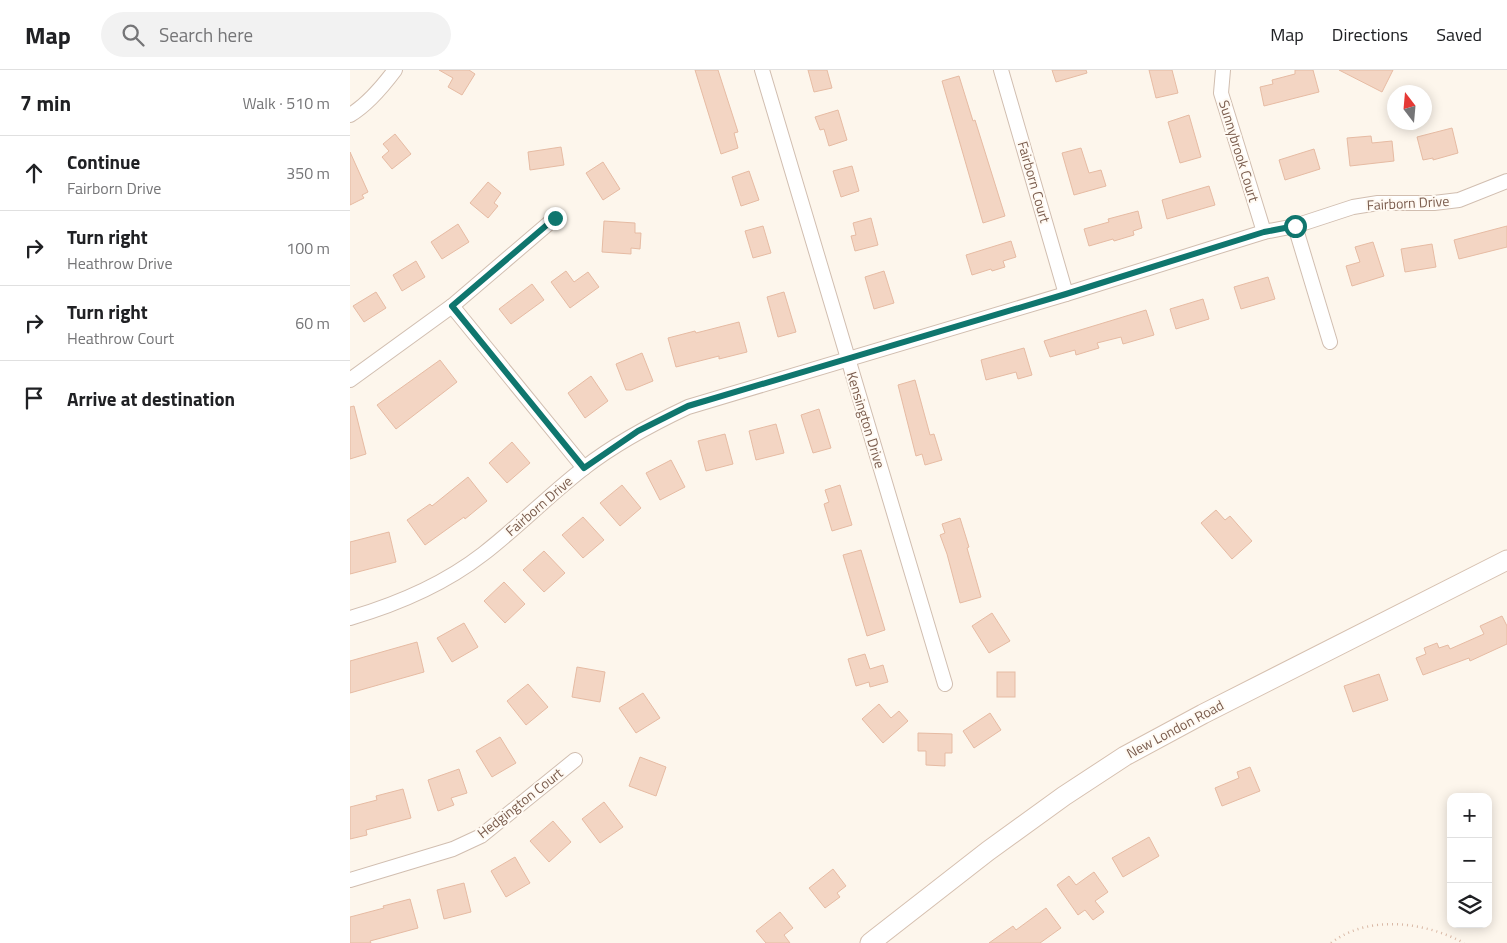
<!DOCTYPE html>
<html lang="en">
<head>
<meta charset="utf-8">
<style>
	body { margin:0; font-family:"Titillium Web",sans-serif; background:#f2f2f2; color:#202124 }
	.controls { position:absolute; right:15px; bottom:15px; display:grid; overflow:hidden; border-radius:10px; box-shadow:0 2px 12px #0003 }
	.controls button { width:45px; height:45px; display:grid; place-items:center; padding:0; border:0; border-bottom:1px solid #e0e0e0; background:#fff; color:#202124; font:25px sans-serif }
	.compass { position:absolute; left:1037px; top:15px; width:45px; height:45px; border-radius:50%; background:#fff; box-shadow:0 2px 12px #0003; rotate:344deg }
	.stop { position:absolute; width:15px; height:15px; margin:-11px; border:4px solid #0f766e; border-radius:50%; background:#fff }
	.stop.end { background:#0f766e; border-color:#fff; box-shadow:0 1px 5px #0008 }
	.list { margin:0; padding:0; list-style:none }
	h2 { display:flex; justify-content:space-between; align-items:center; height:65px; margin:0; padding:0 20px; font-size:21px }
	h2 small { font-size:16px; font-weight:400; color:#757577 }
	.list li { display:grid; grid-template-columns:32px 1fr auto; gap:15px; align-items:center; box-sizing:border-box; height:75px; padding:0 20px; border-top:1px solid #e0e0e0 }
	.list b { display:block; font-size:19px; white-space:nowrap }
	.list p { margin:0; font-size:16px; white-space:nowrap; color:#757577 }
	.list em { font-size:16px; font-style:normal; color:#757577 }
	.icon { flex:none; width:28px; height:28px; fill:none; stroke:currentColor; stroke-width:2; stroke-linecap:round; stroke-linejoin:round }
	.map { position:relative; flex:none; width:1157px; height:873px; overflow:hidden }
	header { display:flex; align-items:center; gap:30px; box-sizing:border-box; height:70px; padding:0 25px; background:#fff; border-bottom:1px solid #e0e0e0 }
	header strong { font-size:24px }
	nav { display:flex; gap:28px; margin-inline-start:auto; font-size:18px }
	.search { width:350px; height:45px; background:#f2f2f2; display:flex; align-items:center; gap:12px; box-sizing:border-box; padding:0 18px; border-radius:28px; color:#757577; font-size:19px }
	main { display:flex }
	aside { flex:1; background:#fff }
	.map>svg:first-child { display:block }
	.building { fill:#f3d5c3; stroke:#e6bba3 }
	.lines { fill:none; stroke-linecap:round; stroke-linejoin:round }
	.street-casing { stroke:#d1beb0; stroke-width:16 }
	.secondary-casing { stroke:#d6c0b0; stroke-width:21 }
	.path { stroke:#d9b8a5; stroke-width:2.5; stroke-dasharray:1 4; stroke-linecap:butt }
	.street { stroke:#fff; stroke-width:14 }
	.secondary { stroke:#fff; stroke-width:19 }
	.route { stroke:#0f766e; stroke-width:6 }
	.labels { text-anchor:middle; stroke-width:4; stroke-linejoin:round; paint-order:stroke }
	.street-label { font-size:14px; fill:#7a5c4d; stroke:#fffaf3 }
</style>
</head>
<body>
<header>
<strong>Map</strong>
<div class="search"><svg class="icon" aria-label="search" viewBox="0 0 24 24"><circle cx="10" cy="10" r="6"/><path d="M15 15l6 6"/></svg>Search here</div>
<nav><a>Map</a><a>Directions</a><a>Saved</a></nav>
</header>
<main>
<aside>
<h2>7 min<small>Walk · 510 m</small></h2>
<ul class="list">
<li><svg class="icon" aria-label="ahead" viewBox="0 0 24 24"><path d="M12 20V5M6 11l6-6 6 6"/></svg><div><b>Continue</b><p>Fairborn Drive</p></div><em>350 m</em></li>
<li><svg class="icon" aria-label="right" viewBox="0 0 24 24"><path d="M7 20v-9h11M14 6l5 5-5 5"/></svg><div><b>Turn right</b><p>Heathrow Drive</p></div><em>100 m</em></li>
<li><svg class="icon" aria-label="right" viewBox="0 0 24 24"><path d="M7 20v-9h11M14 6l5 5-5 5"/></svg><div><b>Turn right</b><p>Heathrow Court</p></div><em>60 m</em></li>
<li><svg class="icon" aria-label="arrive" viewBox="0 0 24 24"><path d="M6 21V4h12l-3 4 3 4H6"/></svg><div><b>Arrive at destination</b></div></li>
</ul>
</aside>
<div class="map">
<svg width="1157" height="873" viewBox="0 0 1157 873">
	<rect width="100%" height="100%" fill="#fdf6ec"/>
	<g class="building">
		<path d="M89,0h30l6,4 -13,21 -14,-8 5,-9z"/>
		<path d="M345,0h23l20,62 -4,1 4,15 -17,6z"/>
		<path d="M458,0h19l5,18 -18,4z"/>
		<path d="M702,0h34l1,3 -31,9z"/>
		<path d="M799,0h23l6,23 -22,5z"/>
		<path d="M945,0h18l6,22 -55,14 -4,-19 13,-3 -1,-4 23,-6z"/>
		<path d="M989,0h54l-11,22z"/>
		<path d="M609,6l14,45 2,-1 30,96 -22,7 -41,-142z"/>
		<path d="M488,40l9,30 -18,6 -5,-17 -4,1 -5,-13z"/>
		<path d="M839,45l12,42 -21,6 -12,-41z"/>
		<path d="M1102,58l6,25 -25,7v-2l-10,2 -6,-23z"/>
		<path d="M45,64l16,20 -19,15 -10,-12 7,-6 -6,-7z"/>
		<path d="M1021,66l1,7 20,-2 2,20 -44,5 -3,-28z"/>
		<path d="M211,77l3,18 -34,5 -2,-18z"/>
		<path d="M731,78l8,25 12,-3 5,16 -32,9 -12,-42z"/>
		<path d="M964,79l6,20 -35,11 -6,-20z"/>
		<path d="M0,82l18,40 -6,3 2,3 -14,7z"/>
		<path d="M253,92l17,27 -17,11 -17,-27z"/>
		<path d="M502,96l7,25 -18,6 -8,-26z"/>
		<path d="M399,101l10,29 -18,6 -9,-29z"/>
		<path d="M138,112l13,11 -7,10 4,3 -10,12 -18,-15z"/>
		<path d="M859,116l6,19 -48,14 -5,-19z"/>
		<path d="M788,141l4,17 -9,3 1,4 -20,6 -1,-2 -24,7 -5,-17 25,-7 -1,-3z"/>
		<path d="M521,148l7,27 -23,6 -4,-15 5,-1 -3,-12z"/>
		<path d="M254,151l31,2v10h6l-1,16 -9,-1v6l-29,-2z"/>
		<path d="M108,154l11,18 -27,17 -11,-17z"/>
		<path d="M413,156l8,27 -18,5 -8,-27z"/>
		<path d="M1157,156v21l-48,12 -5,-19z"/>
		<path d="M661,171l5,16 -13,4 2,6 -13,4 -1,-2 -19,6 -6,-20z"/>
		<path d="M1023,172l11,34 -32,10 -6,-20 14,-4 -5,-15z"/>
		<path d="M1082,174l4,23 -31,5 -4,-23z"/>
		<path d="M66,191l9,16 -23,14 -9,-16z"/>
		<path d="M216,201l8,11 14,-10 11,15 -29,21 -19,-26z"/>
		<path d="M534,201l10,32 -20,6 -9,-32z"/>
		<path d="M918,207l7,22 -34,10 -7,-22z"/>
		<path d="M182,214l12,16 -33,24 -12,-15z"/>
		<path d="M26,222l10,16 -22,14 -11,-16z"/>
		<path d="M434,222l12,40 -18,5 -11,-40z"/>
		<path d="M853,229l6,20 -33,10 -6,-20z"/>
		<path d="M796,240l8,25 -31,9 -2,-7 -24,6 2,5 -23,7 -1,-5 -25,7 -6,-16z"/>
		<path d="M389,252l8,30 -28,7v-3l-43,11 -8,-29 27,-7 1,2z"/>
		<path d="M674,278l8,27 -14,4 -2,-7 -30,8 -5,-20z"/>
		<path d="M292,283l11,28 -22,9h-5l-10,-26z"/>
		<path d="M90,290l17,22 -61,47 -19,-24z"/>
		<path d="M241,306l17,25 -23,17 -17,-25z"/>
		<path d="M565,310l15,55 4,-1 8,26 -17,5 -3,-11 -6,2 -18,-71z"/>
		<path d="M4,336l12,48 -16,5v-52z"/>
		<path d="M469,339l12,39 -18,5 -12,-38z"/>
		<path d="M426,354l8,29 -28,7 -7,-29z"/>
		<path d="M375,364l8,30 -27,7 -8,-30z"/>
		<path d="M162,372l18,21 -23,20 -18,-20z"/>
		<path d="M321,390l14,27 -25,13 -14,-27z"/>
		<path d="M118,407l19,24 -22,18 -1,-2 -39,28 -18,-25 23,-16 2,2z"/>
		<path d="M272,415l19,23 -21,18 -20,-23z"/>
		<path d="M490,415l12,40 -20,6 -8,-27 5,-2 -4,-12z"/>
		<path d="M866,440l9,10 5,-4 22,25 -20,18 -31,-36z"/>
		<path d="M233,447l21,23 -21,18 -21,-23z"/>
		<path d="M610,448l9,29 -2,1 14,49 -21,6 -13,-49 -7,-19 5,-2 -3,-9z"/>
		<path d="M39,462l7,30 -46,12v-32z"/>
		<path d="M511,480l24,80 -18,6 -24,-81z"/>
		<path d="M194,481l21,22 -21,19 -21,-22z"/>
		<path d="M154,512l21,22 -20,19 -21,-22z"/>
		<path d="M642,543l18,28 -21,12 -17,-27z"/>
		<path d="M1152,546l5,10v18l-37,17 -1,-3 -46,17 -7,-17 10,-4 -2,-6 13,-5 2,5 9,-3 2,4 34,-15 -4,-8z"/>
		<path d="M114,553l14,24 -26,15 -15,-24z"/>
		<path d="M67,572l7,30 -74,21v-32z"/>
		<path d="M515,584l5,15 13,-4 5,17 -18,5 -1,-5 -13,4 -8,-27z"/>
		<path d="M227,597l28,5 -5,30 -28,-5z"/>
		<rect x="647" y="602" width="18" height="25"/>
		<path d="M1029,604l9,26 -35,12 -9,-26z"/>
		<path d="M178,614l20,23 -22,18 -19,-24z"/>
		<path d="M293,623l17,25 -24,15 -17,-25z"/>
		<path d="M529,634l12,14 8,-7 9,10 -25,22 -21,-24z"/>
		<path d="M640,643l11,17 -27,18 -11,-17z"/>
		<path d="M568,663l34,1v19h-7v13l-19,-1v-14h-8z"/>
		<path d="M150,667l16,26 -24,14 -16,-26z"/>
		<path d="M290,687l26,10 -10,29 -27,-10z"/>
		<path d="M900,697l10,24 -38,15 -7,-18 24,-10 -2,-6z"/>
		<path d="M109,699l8,24 -16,5 3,7 -16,6 -10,-31z"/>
		<path d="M53,719l8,29 -45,12 1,5 -17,4v-32l27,-7 -1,-4z"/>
		<path d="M254,732l19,25 -23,16 -18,-24z"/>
		<path d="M203,751l18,21 -22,20 -19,-21z"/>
		<path d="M799,767l10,19 -36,21 -11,-19z"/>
		<path d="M165,787l15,26 -24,14 -15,-26z"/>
		<path d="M483,799l13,17 -9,7 3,4 -15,11 -16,-20z"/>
		<path d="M744,802l14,20 -13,9 9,11 -11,8 -8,-10 -7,5 -21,-30 12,-9 7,9z"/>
		<path d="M114,813l7,29 -27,7 -7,-29z"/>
		<path d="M60,829l8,29 -48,13 1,2h-21v-26l34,-9 -1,-2z"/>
		<path d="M696,838l15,20 -21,15h-51l24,-17 3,4z"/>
		<path d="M430,842l13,16 -9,7 6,8h-24l-10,-12z"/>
	</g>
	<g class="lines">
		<defs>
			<g id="street">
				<path d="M412,0l183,614"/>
				<path d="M651,0l65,224"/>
				<path d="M873,0l-2,23 43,139"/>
				<path d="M0,45c17,-10 33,-29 45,-45"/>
				<path d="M945,156l35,116"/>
				<path d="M102,236l132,162"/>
				<path d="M0,310l102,-74 103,-88"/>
				<path d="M0,548c48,-14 93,-33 133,-64 35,-27 66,-59 101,-86 32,-25 68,-44 104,-61l378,-113 198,-62 31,-6 58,-19 25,-4h56l25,-3 48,-19"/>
				<path d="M0,810l103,-31 28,-13 94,-76"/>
			</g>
			<path id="secondary" d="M520,873l118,-92 76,-55 61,-40 78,-42 304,-154"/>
		</defs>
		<use href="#street" class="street-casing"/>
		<use href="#secondary" class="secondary-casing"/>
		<path class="path" d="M981,873c38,-29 94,-21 133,0"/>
		<use href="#street" class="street"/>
		<use href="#secondary" class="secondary"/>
	</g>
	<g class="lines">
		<path class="route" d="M205,148l-103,88 132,162 54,-37 50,-25 378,-112 198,-62 31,-6"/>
	</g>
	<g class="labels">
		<g class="street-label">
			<text transform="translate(889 81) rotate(73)" y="5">Sunnybrook Court</text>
			<text transform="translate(684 112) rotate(74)" y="5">Fairborn Court</text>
			<text transform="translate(1058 133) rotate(-3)" y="5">Fairborn Drive</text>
			<text transform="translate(516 350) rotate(73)" y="5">Kensington Drive</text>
			<text transform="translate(189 436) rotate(-41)" y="5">Fairborn Drive</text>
			<text transform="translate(825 659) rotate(-28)" y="5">New London Road</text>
			<text transform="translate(170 733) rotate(-38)" y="5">Hedgington Court</text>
		</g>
	</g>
</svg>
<div class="controls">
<button>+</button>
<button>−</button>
<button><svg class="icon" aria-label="layers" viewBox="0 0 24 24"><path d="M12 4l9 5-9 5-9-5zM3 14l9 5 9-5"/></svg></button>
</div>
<svg class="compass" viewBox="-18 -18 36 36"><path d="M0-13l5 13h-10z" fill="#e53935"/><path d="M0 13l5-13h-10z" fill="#757577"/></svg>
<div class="stop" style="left:945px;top:156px"></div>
<div class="stop end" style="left:205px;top:148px"></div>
</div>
</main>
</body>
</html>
